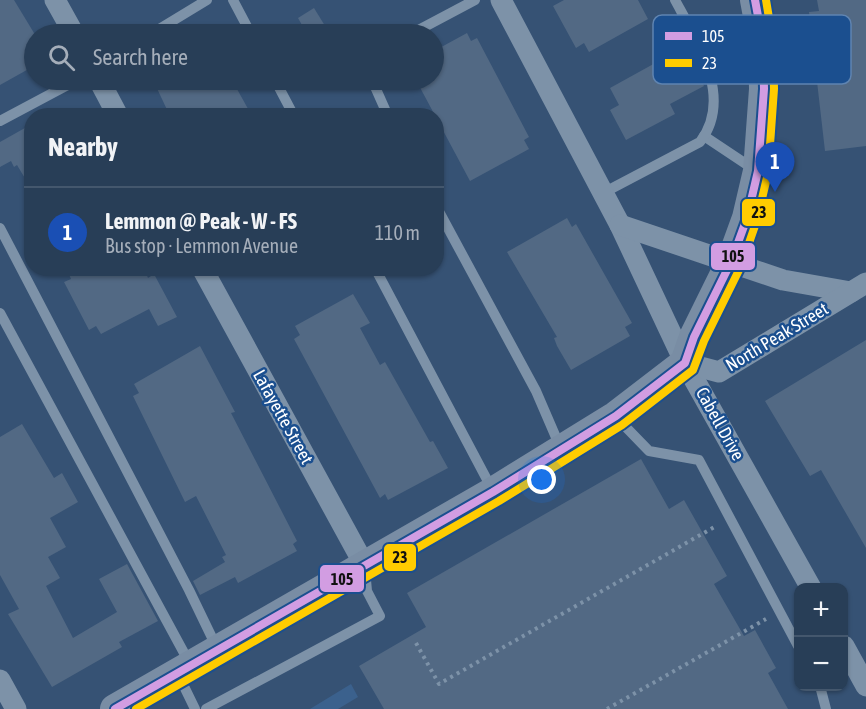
<!DOCTYPE html>
<html lang="en">
<head>
<meta charset="utf-8">
<style>
	body { margin:0; font-family:"Asap Condensed",sans-serif; background:#30455d; color:#f1f3f6 }
	.controls { position:absolute; right:18px; bottom:18px; display:grid; overflow:hidden; border-radius:12px; box-shadow:0 2px 4px #0004 }
	.controls button { width:54px; height:54px; display:grid; place-items:center; padding:0; border:0; border-bottom:2px solid #44576d; background:#283e57; color:#f1f3f6; font:30px sans-serif }
	.you { position:absolute; left:542px; top:480px; width:21px; height:21px; margin:-15px; border:4px solid #fff; border-radius:50%; background:#1a73e8; box-shadow:0 0 0 9px #1a73e833 }
	.badge { display:grid; place-items:center; width:39px; height:39px; border-radius:50%; background:#8c9099; color:#fff; font-size:20px; font-weight:700 }
	.pin { position:absolute; translate:-50% -50px; filter:drop-shadow(0 2px 3px #0008) }
	.pin::after { content:''; position:absolute; top:32px; width:21px; height:18px; background:inherit; clip-path:polygon(0 0,100% 0,50% 100%) }
	.list { margin:0; padding:0; list-style:none }
	h2 { display:flex; justify-content:space-between; align-items:center; height:78px; margin:0; padding:0 24px; font-size:26px }
	h2 small { font-size:20px; font-weight:400; color:#a5aeba }
	.list li { display:grid; grid-template-columns:39px 1fr auto; gap:18px; align-items:center; box-sizing:border-box; height:90px; padding:0 24px; border-top:2px solid #44576d }
	.list b { display:block; font-size:22px; white-space:nowrap }
	.list p { margin:0; font-size:20px; white-space:nowrap; color:#a5aeba }
	.list em { font-size:20px; font-style:normal; color:#a5aeba }
	.icon { flex:none; width:33px; height:33px; fill:none; stroke:currentColor; stroke-width:2; stroke-linecap:round; stroke-linejoin:round }
	.map { position:relative; flex:none; width:866px; height:709px; overflow:hidden }
	.search { position:absolute; background:#283e57; box-shadow:0 2px 4px #0004; left:24px; top:24px; width:420px; height:66px; display:flex; align-items:center; gap:15px; box-sizing:border-box; padding:0 21px; border-radius:33px; color:#a5aeba; font-size:22px }
	.panel { position:absolute; background:#283e57; box-shadow:0 2px 4px #0004; left:24px; top:108px; width:420px; height:168px; border-radius:24px }
	.map>svg:first-child { display:block }
	.water { fill:#3b618d }
	.building { fill:#526984 }
	.lines { fill:none; stroke-linecap:round; stroke-linejoin:round }
	.path { stroke:#7d92a8; stroke-width:4; stroke-dasharray:3 4.5; stroke-linecap:butt }
	.lane { stroke:#7d92a8; stroke-width:10 }
	.street { stroke:#7d92a8; stroke-width:21 }
	.secondary { stroke:#798da4; stroke-width:30 }
	.bus-1-casing { stroke:#1b4f8f; stroke-width:12 }
	.bus-2-casing { stroke:#1b4f8f; stroke-width:12 }
	.bus-1 { stroke:#d29de2; stroke-width:8 }
	.bus-2 { stroke:#fc0; stroke-width:8 }
	.labels { text-anchor:middle; stroke-width:5; stroke-linejoin:round; paint-order:stroke }
	.street-label { font-size:18px; fill:#fff; stroke:#1b4f8f }
	.key { fill:#1b4f8f; stroke:#5f84b1; stroke-width:1.5 }
	.key-label { font-size:16px; fill:#fff }
	.line-badge { stroke:#1b4f8f; stroke-width:2 }
	.pale-badge-label { font-size:16px; text-anchor:middle; font-weight:bold; fill:#111 }
</style>
</head>
<body>
<div class="map">
<svg width="866" height="709" viewBox="0 0 866 709">
	<rect width="100%" height="100%" fill="#365274"/>
	<path class="water" d="M351,684l7,13 -20,12h-28z"/>
	<g class="building">
		<path d="M0,0h14l20,33v33l-34,19z"/>
		<path d="M564,0h74l10,19 -59,33 -5,-9 -8,5 -23,-42z"/>
		<path d="M817,0h49v146l-41,5 -16,-139 10,-1z"/>
		<path d="M314,8l16,26h-23l-9,-16z"/>
		<path d="M467,33l4,8 6,-3 52,99 -5,3 5,9 -59,32 -54,-101h18v-29z"/>
		<path d="M686,46l18,40 -34,18 5,10 -49,26 -16,-30 9,-5 -9,-17z"/>
		<path d="M153,80h79l20,36h-82z"/>
		<path d="M32,124v66l-15,-25 -3,2 -3,-6 -11,6v-25z"/>
		<path d="M567,218l5,9 4,-3 56,99 -7,4 5,9 -59,34 -14,-24 -3,-8 3,-1 -50,-85z"/>
		<path d="M66,268h78l4,10 6,-4 23,43 -19,9 -9,-17 -48,25 -5,-8 -7,4 -25,-48 7,-3z"/>
		<path d="M353,294l17,29 -10,5 20,37 5,-3 45,80 3,-1 15,27 -60,32 -3,-6 -5,4 -86,-159 6,-4 -5,-9z"/>
		<path d="M866,340v208l-45,-78 -11,6 -45,-75z"/>
		<path d="M200,346l35,66 -4,1 66,128 -4,3 4,7 -59,32 -3,-6 -35,18 -7,-14 32,-19 -3,-5 4,-2 -30,-59 -11,6 -52,-106 6,-3 -5,-9z"/>
		<path d="M22,424l32,54 8,-5 16,29 -28,16 16,29 -18,10 12,21 -14,8 27,52 44,-26 -18,-33 28,-15 31,57 -39,21 3,5 -70,40 -44,-73 11,-5 -19,-34v-138z"/>
		<path d="M641,459l28,50 15,-9 43,76 -13,8 30,52 11,-6 21,38 -8,5 20,36h-404l-25,-43 67,-39 -19,-34z"/>
	</g>
	<g class="lines">
		<g class="path">
			<path d="M416,643l23,41 277,-158"/>
			<path d="M607,709l159,-90"/>
		</g>
		<g class="lane">
			<path d="M233,0l18,34"/>
			<path d="M151,34l56,-34"/>
			<path d="M411,34l64,-34"/>
			<path d="M275,80l19,36"/>
			<path d="M372,80l16,36"/>
			<path d="M0,121l77,-41"/>
			<path d="M704,136l51,34"/>
			<path d="M603,193l97,-51c34,-44 -3,-101 -25,-142"/>
			<path d="M436,206l100,185 25,58"/>
			<path d="M0,228l189,362 28,58"/>
			<path d="M375,268l118,223"/>
			<path d="M0,313l190,351"/>
			<path d="M617,418l32,33 50,9 99,186"/>
			<path d="M178,674l17,35"/>
			<path d="M820,686l6,23"/>
			<path d="M206,709l174,-93 -13,-25 -2,-22"/>
		</g>
		<g class="street">
			<path d="M55,0l19,34"/>
			<path d="M501,0l119,225 65,138 126,225"/>
			<path d="M99,80l19,36"/>
			<path d="M620,225l163,55 68,12"/>
			<path d="M202,268l163,298"/>
			<path d="M685,363l34,9 147,-89"/>
			<path d="M844,646l22,40"/>
			<path d="M0,680l16,29"/>
		</g>
		<path class="secondary" d="M115,709l378,-217 123,-76 69,-53 9,-26 37,-75 16,-44 11,-47 6,-82 -1,-46 -8,-43"/>
		<defs>
			<path id="bus-1" d="M115,709l378,-217 123,-76 69,-53 9,-26 37,-75 16,-44 11,-47 6,-82 -1,-46 -8,-43"/>
			<path id="bus-2" d="M136,709l363,-208 123,-76 71,-55 11,-29 37,-75 16,-46 11,-47 6,-84 -1,-47 -7,-42"/>
		</defs>
		<use href="#bus-1" class="bus-1-casing"/>
		<use href="#bus-2" class="bus-2-casing"/>
		<use href="#bus-1" class="bus-1"/>
		<use href="#bus-2" class="bus-2"/>
	</g>
	<g class="labels">
		<g class="street-label">
			<text transform="translate(777 337) rotate(-31)" y="6">North Peak Street</text>
			<text transform="translate(283 417) rotate(61)" y="6">Lafayette Street</text>
			<text transform="translate(720 424) rotate(61)" y="6">Cabell Drive</text>
		</g>
	</g>
	<rect x="653" y="15" width="198" height="69" rx="9" class="key"/>
	<rect x="665" y="32" width="27" height="8" fill="#d29de2"/>
	<rect x="665" y="59" width="27" height="8" fill="#fc0"/>
	<g class="key-label">
		<text x="702" y="42">105</text>
		<text x="702" y="69">23</text>
	</g>
	<g class="line-badge">
		<rect x="741" y="198" width="35" height="29" rx="6" fill="#fc0"/>
		<rect x="710" y="242" width="46" height="29" rx="6" fill="#d29de2"/>
		<rect x="383" y="543" width="34" height="29" rx="6" fill="#fc0"/>
		<rect x="319" y="564" width="46" height="29" rx="6" fill="#d29de2"/>
	</g>
	<g class="pale-badge-label">
		<text x="759" y="218">23</text>
		<text x="733" y="262">105</text>
		<text x="400" y="563">23</text>
		<text x="342" y="585">105</text>
	</g>
</svg>
<div class="controls">
<button>+</button>
<button>−</button>
</div>
<div class="you"></div>
<div class="pin badge" style="left:775px;top:192px;background:#1a4fb4">1</div>
<div class="search"><svg class="icon" aria-label="search" viewBox="0 0 24 24"><circle cx="10" cy="10" r="6"/><path d="M15 15l6 6"/></svg>Search here</div>
<section class="panel">
<h2>Nearby<small></small></h2>
<ul class="list">
<li><span class="badge" style="background:#1a4fb4">1</span><div><b>Lemmon @ Peak - W - FS</b><p>Bus stop · Lemmon Avenue</p></div><em>110 m</em></li>
</ul>
</section>
</div>
</body>
</html>
